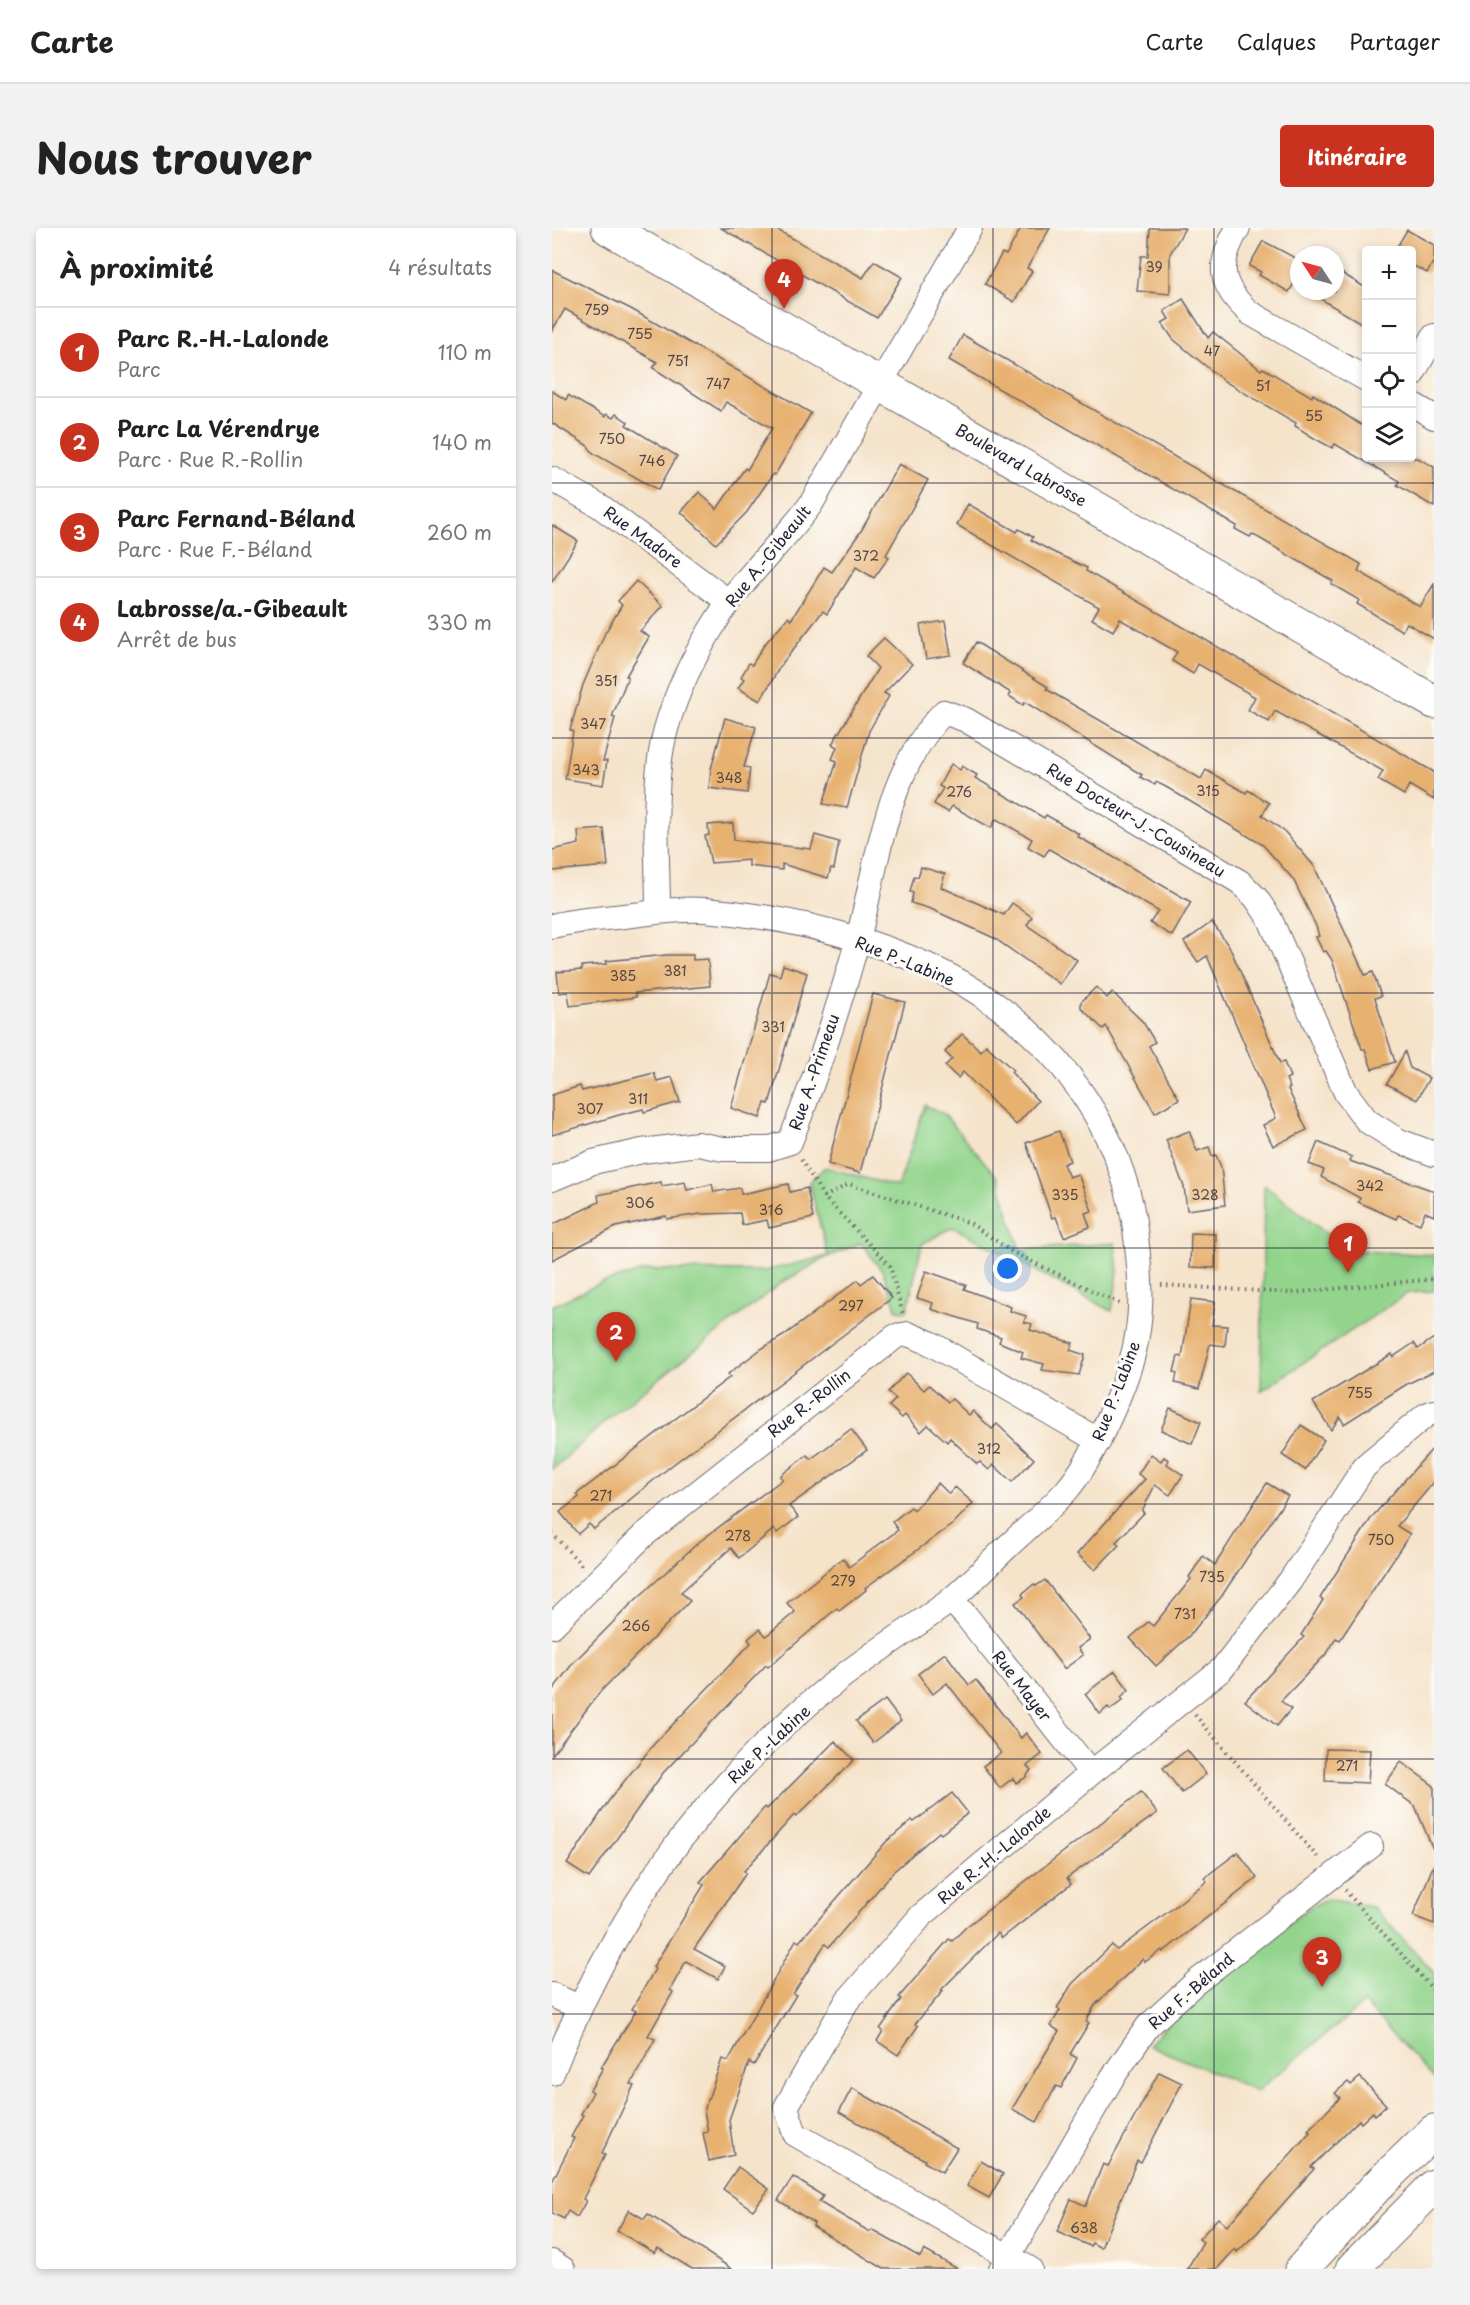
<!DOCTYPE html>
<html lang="fr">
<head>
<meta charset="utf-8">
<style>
	body { margin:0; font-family:"Playpen Sans",sans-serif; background:#f2f2f2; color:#222 }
	.controls { position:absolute; right:18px; top:18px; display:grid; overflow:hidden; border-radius:6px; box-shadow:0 3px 9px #0003 }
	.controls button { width:54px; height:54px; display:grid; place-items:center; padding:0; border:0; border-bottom:2px solid #e0e0e0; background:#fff; color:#222; font:30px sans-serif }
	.compass { position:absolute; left:738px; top:18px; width:54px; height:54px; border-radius:50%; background:#fff; box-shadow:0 3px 9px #0003; rotate:306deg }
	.you { position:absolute; left:456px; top:1041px; width:21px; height:21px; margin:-15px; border:4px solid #fff; border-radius:50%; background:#1a73e8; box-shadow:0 0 0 9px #1a73e833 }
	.badge { display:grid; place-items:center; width:39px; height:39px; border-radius:50%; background:#c8321e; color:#fff; font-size:20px; font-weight:700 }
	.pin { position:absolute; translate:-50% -50px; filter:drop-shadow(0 2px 3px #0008) }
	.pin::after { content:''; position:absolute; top:32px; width:21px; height:18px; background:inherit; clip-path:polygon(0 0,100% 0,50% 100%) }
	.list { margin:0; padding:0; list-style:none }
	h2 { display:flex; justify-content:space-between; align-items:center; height:78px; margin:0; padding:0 24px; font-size:26px }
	h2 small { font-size:20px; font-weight:400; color:#767676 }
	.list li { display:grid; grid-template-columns:39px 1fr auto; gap:18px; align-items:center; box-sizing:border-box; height:90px; padding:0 24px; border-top:2px solid #e0e0e0 }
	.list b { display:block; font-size:22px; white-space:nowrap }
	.list p { margin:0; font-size:20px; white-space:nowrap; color:#767676 }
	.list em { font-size:20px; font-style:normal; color:#767676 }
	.icon { flex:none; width:33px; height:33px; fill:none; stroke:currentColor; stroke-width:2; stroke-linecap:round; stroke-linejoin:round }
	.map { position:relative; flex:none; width:882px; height:2041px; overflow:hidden; border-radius:6px }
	header { display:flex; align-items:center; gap:36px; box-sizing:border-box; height:84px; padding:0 30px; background:#fff; border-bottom:2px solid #e0e0e0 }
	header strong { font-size:28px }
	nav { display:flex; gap:33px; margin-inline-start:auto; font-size:21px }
	.intro { display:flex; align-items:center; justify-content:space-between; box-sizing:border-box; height:144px; padding:0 36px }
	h1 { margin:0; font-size:42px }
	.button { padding:15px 27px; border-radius:6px; background:#c8321e; color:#fff; font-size:21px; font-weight:700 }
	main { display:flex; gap:36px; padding:0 36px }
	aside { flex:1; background:#fff; border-radius:6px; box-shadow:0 3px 9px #0003 }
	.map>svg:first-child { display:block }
	.green { fill:#92d48b; stroke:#5a7b63; stroke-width:1.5 }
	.building { fill:#e7b170 }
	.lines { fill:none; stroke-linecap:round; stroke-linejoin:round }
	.street-casing { stroke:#6c666d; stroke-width:26 }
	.secondary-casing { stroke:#6c666d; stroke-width:35 }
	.path { stroke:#6c666d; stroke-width:4; stroke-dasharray:1.5 4.5; stroke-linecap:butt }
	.street { stroke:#fff; stroke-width:24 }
	.secondary { stroke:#fff; stroke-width:33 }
	.grid { fill:none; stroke:#22223b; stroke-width:1.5; stroke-opacity:0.55 }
	.labels { text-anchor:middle; stroke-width:6; stroke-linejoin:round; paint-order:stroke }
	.number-label { font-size:14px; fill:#534648 }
	.street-label { font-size:16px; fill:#22223b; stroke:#fdfcf7 }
</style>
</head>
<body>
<header>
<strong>Carte</strong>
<nav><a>Carte</a><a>Calques</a><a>Partager</a></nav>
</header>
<div class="intro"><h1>Nous trouver</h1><a class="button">Itinéraire</a></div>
<main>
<aside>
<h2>À proximité<small>4 résultats</small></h2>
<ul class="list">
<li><span class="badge">1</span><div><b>Parc R.-H.-Lalonde</b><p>Parc</p></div><em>110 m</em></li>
<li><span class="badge">2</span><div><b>Parc La Vérendrye</b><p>Parc · Rue R.-Rollin</p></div><em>140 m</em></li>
<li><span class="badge">3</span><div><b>Parc Fernand-Béland</b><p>Parc · Rue F.-Béland</p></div><em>260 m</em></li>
<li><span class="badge">4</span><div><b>Labrosse/a.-Gibeault</b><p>Arrêt de bus</p></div><em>330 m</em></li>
</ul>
</aside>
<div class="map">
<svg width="882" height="2041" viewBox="0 0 882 2041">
	<rect width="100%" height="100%" fill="#fdfcf7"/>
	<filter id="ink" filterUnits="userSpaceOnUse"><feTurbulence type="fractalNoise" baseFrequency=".0167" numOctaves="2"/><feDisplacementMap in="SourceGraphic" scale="12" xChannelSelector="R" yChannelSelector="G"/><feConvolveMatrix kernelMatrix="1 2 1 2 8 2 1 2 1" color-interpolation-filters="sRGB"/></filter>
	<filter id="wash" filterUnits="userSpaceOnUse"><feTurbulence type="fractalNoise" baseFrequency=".008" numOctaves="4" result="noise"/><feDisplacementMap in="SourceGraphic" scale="24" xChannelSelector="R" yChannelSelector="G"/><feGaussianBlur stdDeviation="1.35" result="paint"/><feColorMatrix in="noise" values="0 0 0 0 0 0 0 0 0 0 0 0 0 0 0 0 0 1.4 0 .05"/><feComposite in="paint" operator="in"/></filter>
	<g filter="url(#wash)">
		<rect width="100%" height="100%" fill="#f5e3ca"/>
		<g class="green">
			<path d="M373,877l19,9 54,64 22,72 95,-7 3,28 -6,40 -159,-84 -31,17 -15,67 -10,-1 -14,-38 -22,-29 -32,13 -48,27 -171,134 -58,53v-164l49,-23 47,-13 116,1 64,-15 -19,-74 16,-15 73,20z"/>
			<path d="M712,957l84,65 86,5v36l-26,2 -147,98z"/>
			<path d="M775,1671l46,8 61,65v107l-70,-76 -107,88 -109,-46 28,-30 131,-106z"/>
		</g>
		<g id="blocks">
			<g class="building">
				<path d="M169,0h53l89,50 11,-17 28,16 -25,41z"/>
				<path d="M469,0h29l-23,40 5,3 -18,31 -29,-18 17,-31 4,2z"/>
				<path d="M598,0h35l-15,26v40l-33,-3 4,-35h7z"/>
				<path d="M855,2l27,15v16l-7,12 -15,-8v-15h-17z"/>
				<path d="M711,13l36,19v26l-5,-3 -5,9 -30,-17 2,-3 -12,-6z"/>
				<path d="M783,41l31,19v38l-59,-35h28z"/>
				<path d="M0,42l79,39 180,104 -36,62 -2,-1 -26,38 -31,32 -35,-32 18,-20 18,17 28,-41 2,2 25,-42 -46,-26 -5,9 -68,-43 4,-6 -92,-53 -13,22z"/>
				<path d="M631,71l25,39 5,-6 48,38 2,-2 49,29 1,-3 53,34v30h52l16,9v40l-37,-22 2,-4 -64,-37 -3,4 -18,-10 -19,-12 1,-3 -72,-42 -51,-42 -11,-16 7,-4 -5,-8z"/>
				<path d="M411,107l398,229 -3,7 62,36 14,-23v55l-27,-16 -5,8 -45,-27 2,-4 -28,-16 2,-3 -81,-47 -2,3 -15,-8 2,-3 -288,-166z"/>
				<path d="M0,163l14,9 2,-5 37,22 1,-3 7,4 3,-4 12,8 -2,3 51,31 -19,34 -65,-37 -5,-7 -36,-23z"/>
				<path d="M347,236l29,16 -42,75 3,2 -15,21 -18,-11 -29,47 -4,-3 -42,54 -21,36 -22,-13 6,-9 -3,-2 8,-14 3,2 12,-20 24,-28 3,3 33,-53 8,5 29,-41z"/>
				<path d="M416,276l49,28 2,-3 14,8 -2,3 20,11 36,17 -1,3 348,201v28l-25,-15 -5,10 -26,-15 5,-9 -108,-60 -6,11 -21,-12 7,-13 -57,-33 -5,10 -21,-13 5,-9 -57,-33 -7,12 -21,-12 7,-12 -142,-82z"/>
				<path d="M0,297l26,16 -26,41z"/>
				<path d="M84,353l27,25 -23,25 9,6 -23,39 2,1 -16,40 3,1 -12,43h4l-4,24 -38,-6 8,-48 -3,-1 13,-45 22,-52 17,-28 -4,-4z"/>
				<path d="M393,393l6,34 -25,4 -6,-34z"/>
				<path d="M332,410l28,26 -28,29 5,3 -20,35 -22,77 -24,-4 14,-43 -5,-2 5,-12 -5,-3 46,-76 -12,-12z"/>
				<path d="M424,414l72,45 -2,2 155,90 5,-9 40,23 2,-3 21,13 -7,12 23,17 29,34 51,109 8,-3 8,24 -6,2 20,64 -23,7 -7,-20h-3l-30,-89 -6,-9 -3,1 -7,-15 3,-1 -3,-10 -23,-47 -30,-34 -97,-58 -10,-5 -1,3 -15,-8 2,-2 -117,-73 -2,3 -14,-9 2,-3 -48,-30z"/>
				<path d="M173,490l31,9 -12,40 6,1 -3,25 -38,-5 2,-19z"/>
				<path d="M399,536l9,6 2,-4 15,9 -2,3 69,40 2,-3 33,19 -2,2 114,66 -19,34 -22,-13 8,-12 -109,-62 -5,7 -16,-9 4,-8 -36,-20 -5,9 -39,-22 -4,6 -14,-8 9,-16 -4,-2z"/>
				<path d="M181,595l1,17 77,9 4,-14 24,7 -5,27 -3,-1 -3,10 -46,-14v6l-33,-4v-6l-38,3 -6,-27 4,-1 -1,-10z"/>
				<path d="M52,601l4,37 -56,5v-21l27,-6 -1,-13z"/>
				<path d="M369,639l24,7 -4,13 63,28 8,-12 20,14 -5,8 50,35 -17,24 -66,-46 -63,-29 -20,-6 2,-10 -3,-1 4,-16 4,1z"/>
				<path d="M660,694l18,26 50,115 4,-1 6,15 -4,2 4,9 -2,1 19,41 -34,16 -10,-21 13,-7 -69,-162 -9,6 -14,-20z"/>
				<path d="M115,727h26v5l15,-1 2,27 -75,7 1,4 -66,9 -2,-14 -9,1 -2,-21 25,-2v-4l25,-2 -1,-3z"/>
				<path d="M231,737l24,8 -38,131 -4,-1 -5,15 -29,-10 39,-135 10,3z"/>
				<path d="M544,759l11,11 5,-6 31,30 12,20 -6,4 30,53 -24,14 -49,-87 -3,3 -22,-21v-6z"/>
				<path d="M321,766l32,8 -45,171 -32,-9z"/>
				<path d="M410,806l19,17 5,-6 27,25 -2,2 27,29 -22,24 -53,-53 -5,6 -13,-12 7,-7 -7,-7z"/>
				<path d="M853,824l5,16 19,10 -12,22 -30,-16z"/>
				<path d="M102,845l3,8 15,-4 8,25 -36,10 -1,-3 -24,6 -67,20v-40l28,-9 2,5z"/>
				<path d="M507,903l11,30 -7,3 6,13 9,-3 14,37 -7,2 5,14 -26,10 -8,-20 -4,1 -26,-75z"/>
				<path d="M637,903l8,20 12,-4 3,9 4,-1 5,12 4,38 -38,5 -3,-23 -18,-47z"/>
				<path d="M766,914l34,15 -2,4 84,30v25l-9,-4 -5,12 -22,-9 -2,4 -38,-17 2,-4 -39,-21 3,-7 -15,-6z"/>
				<path d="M109,954l1,4 23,-4 2,8 25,-6 2,8 26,-4 1,6 47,-10 2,8 17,-4 6,30 -44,10 -2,-8 -25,5 -2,-12 -39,1 -34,5 -1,-3 -50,11 -64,33v-35l47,-23 -1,-7z"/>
				<path d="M639,1005l25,1 -1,34 -25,-1z"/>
				<path d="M374,1043l40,14 -2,4 47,18 -1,4 16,5 -2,6 8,2 -2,6 43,13 -3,7 15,5 -6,20 -37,-5 2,-6 -23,-6 2,-6 -24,-10 2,-5 -24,-8 1,-5 -47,-15 2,-6 -16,-5z"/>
				<path d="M321,1047l19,23 -221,168 -77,63 -5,-5 -11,10 -18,-22 19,-15 -2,-3 153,-117 -2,-3 33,-25 22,-13 75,-56 3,4z"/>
				<path d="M639,1071l24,3 -3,23 15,1 -2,20 -15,-2 -11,45 -24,-6 2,-10 -3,-1 4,-16 4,1z"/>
				<path d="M882,1110v33l-27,13 -63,40 -4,-7 -9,13 -18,-28 79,-48 1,3 21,-14 4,6z"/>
				<path d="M354,1145l18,17 5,-5 19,17 4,-3 17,16 4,-4 19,18 5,-5 37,35 -22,23 -18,-17 -5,5 -9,-8 -3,2 -27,-26 -3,4 -19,-17 -7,7 -16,-17 -3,3 -13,-12 7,-7 -8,-7z"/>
				<path d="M618,1180l31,14 -9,22 -31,-14z"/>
				<path d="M749,1197l23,15 -19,30 -23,-15z"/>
				<path d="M299,1201l16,21 -78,56 9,11 -21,16 -3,-4 -35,29 -8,-10 -50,44 9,9 -91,92 -47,62v-64l21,-28 58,-59 68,-62 84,-63 -3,-3 27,-21 4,4z"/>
				<path d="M882,1219v35l-37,44 13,8 -70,106 -4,-2 -8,14 -47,49 10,8 -14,17 -32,-25 59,-64 -3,-2 22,-35 -3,-2 52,-81z"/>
				<path d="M599,1226l10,7 3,-4 5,3 -2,4 16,11 -13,20 -15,-10 -13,26 2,2 -28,29 3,3 -24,25 -18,-16 68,-75 -7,-5z"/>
				<path d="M386,1255l11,11 6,-7 18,16 -20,21 -88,64 1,2 -27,21 -2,-3 -69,59 -2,-2 -103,108 -74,105 -22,-14 43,-65 44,-55 97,-101 -3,-4 12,-10 6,7 29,-24 -8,-9 56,-45 6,9 49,-37 -6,-8 19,-15 3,3z"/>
				<path d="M715,1255l21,13 -67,101 -31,38 -34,31 -26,-28 18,-16 5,4 38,-47 -2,-2 14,-21 12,9z"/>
				<path d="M493,1352l45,59 -12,9 5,7 -19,14 -49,-66 9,-6 -2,-3 12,-10 2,2z"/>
				<path d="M393,1425l24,32 7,-5 45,58 5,-5 16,21 -15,12 4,4 -6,8 -9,5 -3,-5 -13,10 -17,-22 18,-13 -54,-70 -14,11 -15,-20z"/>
				<path d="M563,1443l14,19 -8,7 2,3 -13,10 -2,-3 -8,7 -15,-20z"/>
				<path d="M333,1472l16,21 -28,22 -17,-22z"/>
				<path d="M283,1513l19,19 -58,57 -2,-2 -50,56 2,2 -52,76 31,17 -7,13 -32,-18 -16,29 3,2 -25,44 7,3 -24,45 3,1 -32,68 3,2 -22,44 3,2 -9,16 -9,-6 -4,8 -12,-6v-31l22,-44 -3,-1 12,-22 -2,-1 12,-22 -3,-2 13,-22 -2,-1 35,-56 -4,-2 23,-40 -2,-2 51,-82 -4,-3 65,-75 2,2z"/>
				<path d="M774,1521l44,1 -2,33 -43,-2z"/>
				<path d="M635,1522l19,24 -24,19 -19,-25z"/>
				<path d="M849,1534l33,24v66l-19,-46 -30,-22z"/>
				<path d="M589,1564l16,21 -90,65 4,6 -69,54 -4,-5 -57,57 2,1 -28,33 3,2 -20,29 -21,-14 6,-10 -3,-2 21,-30 -2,-2 50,-58 3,2 14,-14z"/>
				<path d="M400,1565l16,20 -27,21 -2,-2 -45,39 -65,76 -4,-3 -32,50 3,1 -42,70 -5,-3 -20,58 5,35 -25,6 -6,-28 5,-1 -4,-21 18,-52 6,2 68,-121 3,2 87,-100 26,-22 2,2z"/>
				<path d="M686,1624l19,26 -94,74 -1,-2 -17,12 -2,-3 -48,46 -9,16 3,2 -19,31 7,4 -16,30 -5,-2 -19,36 -25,-13 47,-78 -8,-5 9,-16 -3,-2 15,-24 40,-39 5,5 56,-42 34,-27 -3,-3z"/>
				<path d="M881,1638l1,1v57l-21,-8z"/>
				<path d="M607,1844l23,11 -41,79 -4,-2 -36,88 -9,-5 -2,3 -33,-14 14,-33 15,7 17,-42 5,2z"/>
				<path d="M808,1849l26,28 -11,10 -2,-3 -12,11 -2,-3 -48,47 3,2 -57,64 -20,19 -2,-3 -18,20h-30l16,-27 -4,-3 19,-21 9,8 83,-94 -2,-2 32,-32 -5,-5 13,-11 3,3z"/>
				<path d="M300,1860l105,60 -15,24 -18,-10 1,-2 -86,-48z"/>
				<path d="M429,1933l22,13 -14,24 -22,-12z"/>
				<path d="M186,1939l31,22 -16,21 -30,-21z"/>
				<path d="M241,1949l30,19 -4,6 51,30 2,-2 48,27 4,-7 34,19h-74l-71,-43 1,-3 -36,-23z"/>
				<path d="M77,1982l15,9 4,-5 84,55h-40l-34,-21 -3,5 -38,-22z"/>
			</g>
		</g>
	</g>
	<g filter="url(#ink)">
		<use href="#blocks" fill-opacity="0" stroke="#6c666d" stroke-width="1.5"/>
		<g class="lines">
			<defs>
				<g id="street">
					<path d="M686,0c-21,36 -20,57 12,85l116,66"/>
					<path d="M860,147l22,-39"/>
					<path d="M860,176l22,13"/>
					<path d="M0,251l48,27 129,96"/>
					<path d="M106,683c0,-57 -7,-128 8,-182 11,-40 30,-77 52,-111 26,-41 64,-75 93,-114l159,-276"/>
					<path d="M0,698c23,-6 48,-7 72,-10 27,-3 54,-8 81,-6 100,8 226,41 304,105 68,54 118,134 127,222 4,33 7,65 1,99 -6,41 -44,124 -71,155 -18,20 -40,38 -59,56 -20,19 -39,39 -60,56 -34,25 -70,47 -104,73 -42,32 -84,72 -119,111 -75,83 -131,182 -172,286"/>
					<path d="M0,951l41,-17 49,-11 56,-7 25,5h45l22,-7c26,-66 49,-135 68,-203 20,-77 28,-168 86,-227l22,8 274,162 16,16 14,21 76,174 21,28 32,20 35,13"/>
					<path d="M399,1372l16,17 124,156"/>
					<path d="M0,1398l92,-91 252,-199 12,-2 22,9 169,98"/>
					<path d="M0,1767l27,12"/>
					<path d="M0,2034l11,7"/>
					<path d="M449,2041l111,-191 36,-52 47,-43 176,-137"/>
					<path d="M478,2041l-235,-135 -9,-27 61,-106 74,-85 170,-143 131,-104 68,-88 75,-115 61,-51 8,-3"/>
				</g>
				<g id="secondary">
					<path d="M56,0l826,474"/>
					<path d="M750,2041l75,-83 57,-55"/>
					<path d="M800,2041l82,-83"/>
				</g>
			</defs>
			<use href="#street" class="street-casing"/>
			<use href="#secondary" class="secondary-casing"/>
			<g class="path">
				<path d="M249,932l23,37 66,69 13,49"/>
				<path d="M272,969l25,-13 121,39 42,29 108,52"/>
				<path d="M609,1057l130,8 143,-14"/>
				<path d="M0,1305l32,35"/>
				<path d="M643,1487l124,144"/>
				<path d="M793,1662l89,101"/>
			</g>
			<use href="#street" class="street"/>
			<use href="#secondary" class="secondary"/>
		</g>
	</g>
	<path class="grid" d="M220,0v2041M441,0v2041M662,0v2041M0,255h882M0,510h882M0,765h882M0,1020h882M0,1276h882M0,1531h882M0,1786h882"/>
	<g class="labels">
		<g class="number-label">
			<text x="602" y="44">39</text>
			<text x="45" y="87">759</text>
			<text x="88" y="111">755</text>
			<text x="660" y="128">47</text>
			<text x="126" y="138">751</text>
			<text x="166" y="161">747</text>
			<text x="711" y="163">51</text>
			<text x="762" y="193">55</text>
			<text x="60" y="216">750</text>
			<text x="100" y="238">746</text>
			<text x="314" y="333">372</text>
			<text x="54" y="458">351</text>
			<text x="41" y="501">347</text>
			<text x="34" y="547">343</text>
			<text x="177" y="555">348</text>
			<text x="656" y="568">315</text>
			<text x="407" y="569">276</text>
			<text x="123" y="748">381</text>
			<text x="71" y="753">385</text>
			<text x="221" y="804">331</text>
			<text x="86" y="876">311</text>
			<text x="38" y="886">307</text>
			<text x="818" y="963">342</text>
			<text x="513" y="972">335</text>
			<text x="653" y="972">328</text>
			<text x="88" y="980">306</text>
			<text x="219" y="987">316</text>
			<text x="299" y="1083">297</text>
			<text x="808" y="1170">755</text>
			<text x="437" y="1226">312</text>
			<text x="49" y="1273">271</text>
			<text x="186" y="1313">278</text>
			<text x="829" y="1317">750</text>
			<text x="660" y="1354">735</text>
			<text x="291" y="1358">279</text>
			<text x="633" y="1391">731</text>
			<text x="84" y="1403">266</text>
			<text x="795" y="1543">271</text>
			<text x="532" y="2005">638</text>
		</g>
		<g class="street-label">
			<text transform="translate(469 237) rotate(30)" y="6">Boulevard Labrosse</text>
			<text transform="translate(91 309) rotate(36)" y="6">Rue Madore</text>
			<text transform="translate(216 328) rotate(-51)" y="6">Rue A.-Gibeault</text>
			<text transform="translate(584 592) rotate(31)" y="6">Rue Docteur-J.-Cousineau</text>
			<text transform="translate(353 733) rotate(22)" y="6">Rue P.-Labine</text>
			<text transform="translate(262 844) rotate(-71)" y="6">Rue A.-Primeau</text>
			<text transform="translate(564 1163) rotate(-69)" y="6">Rue P.-Labine</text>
			<text transform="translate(257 1175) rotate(-38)" y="6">Rue R.-Rollin</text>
			<text transform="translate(470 1458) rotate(52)" y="6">Rue Mayer</text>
			<text transform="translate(217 1516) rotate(-43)" y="6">Rue P.-Labine</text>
			<text transform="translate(442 1627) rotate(-40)" y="6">Rue R.-H.-Lalonde</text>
			<text transform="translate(639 1763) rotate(-41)" y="6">Rue F.-Béland</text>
		</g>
	</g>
</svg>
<div class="controls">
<button>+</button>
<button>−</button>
<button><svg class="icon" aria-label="locate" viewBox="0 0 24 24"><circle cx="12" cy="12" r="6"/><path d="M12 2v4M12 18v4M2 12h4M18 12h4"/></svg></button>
<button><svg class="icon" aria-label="layers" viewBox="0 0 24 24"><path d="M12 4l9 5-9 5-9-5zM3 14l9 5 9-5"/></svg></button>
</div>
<svg class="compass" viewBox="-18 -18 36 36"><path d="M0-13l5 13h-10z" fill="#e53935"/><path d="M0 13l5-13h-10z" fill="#767676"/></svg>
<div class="you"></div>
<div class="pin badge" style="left:796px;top:1045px">1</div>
<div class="pin badge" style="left:64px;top:1134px">2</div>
<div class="pin badge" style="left:770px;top:1759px">3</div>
<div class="pin badge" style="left:232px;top:81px">4</div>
</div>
</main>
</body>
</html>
